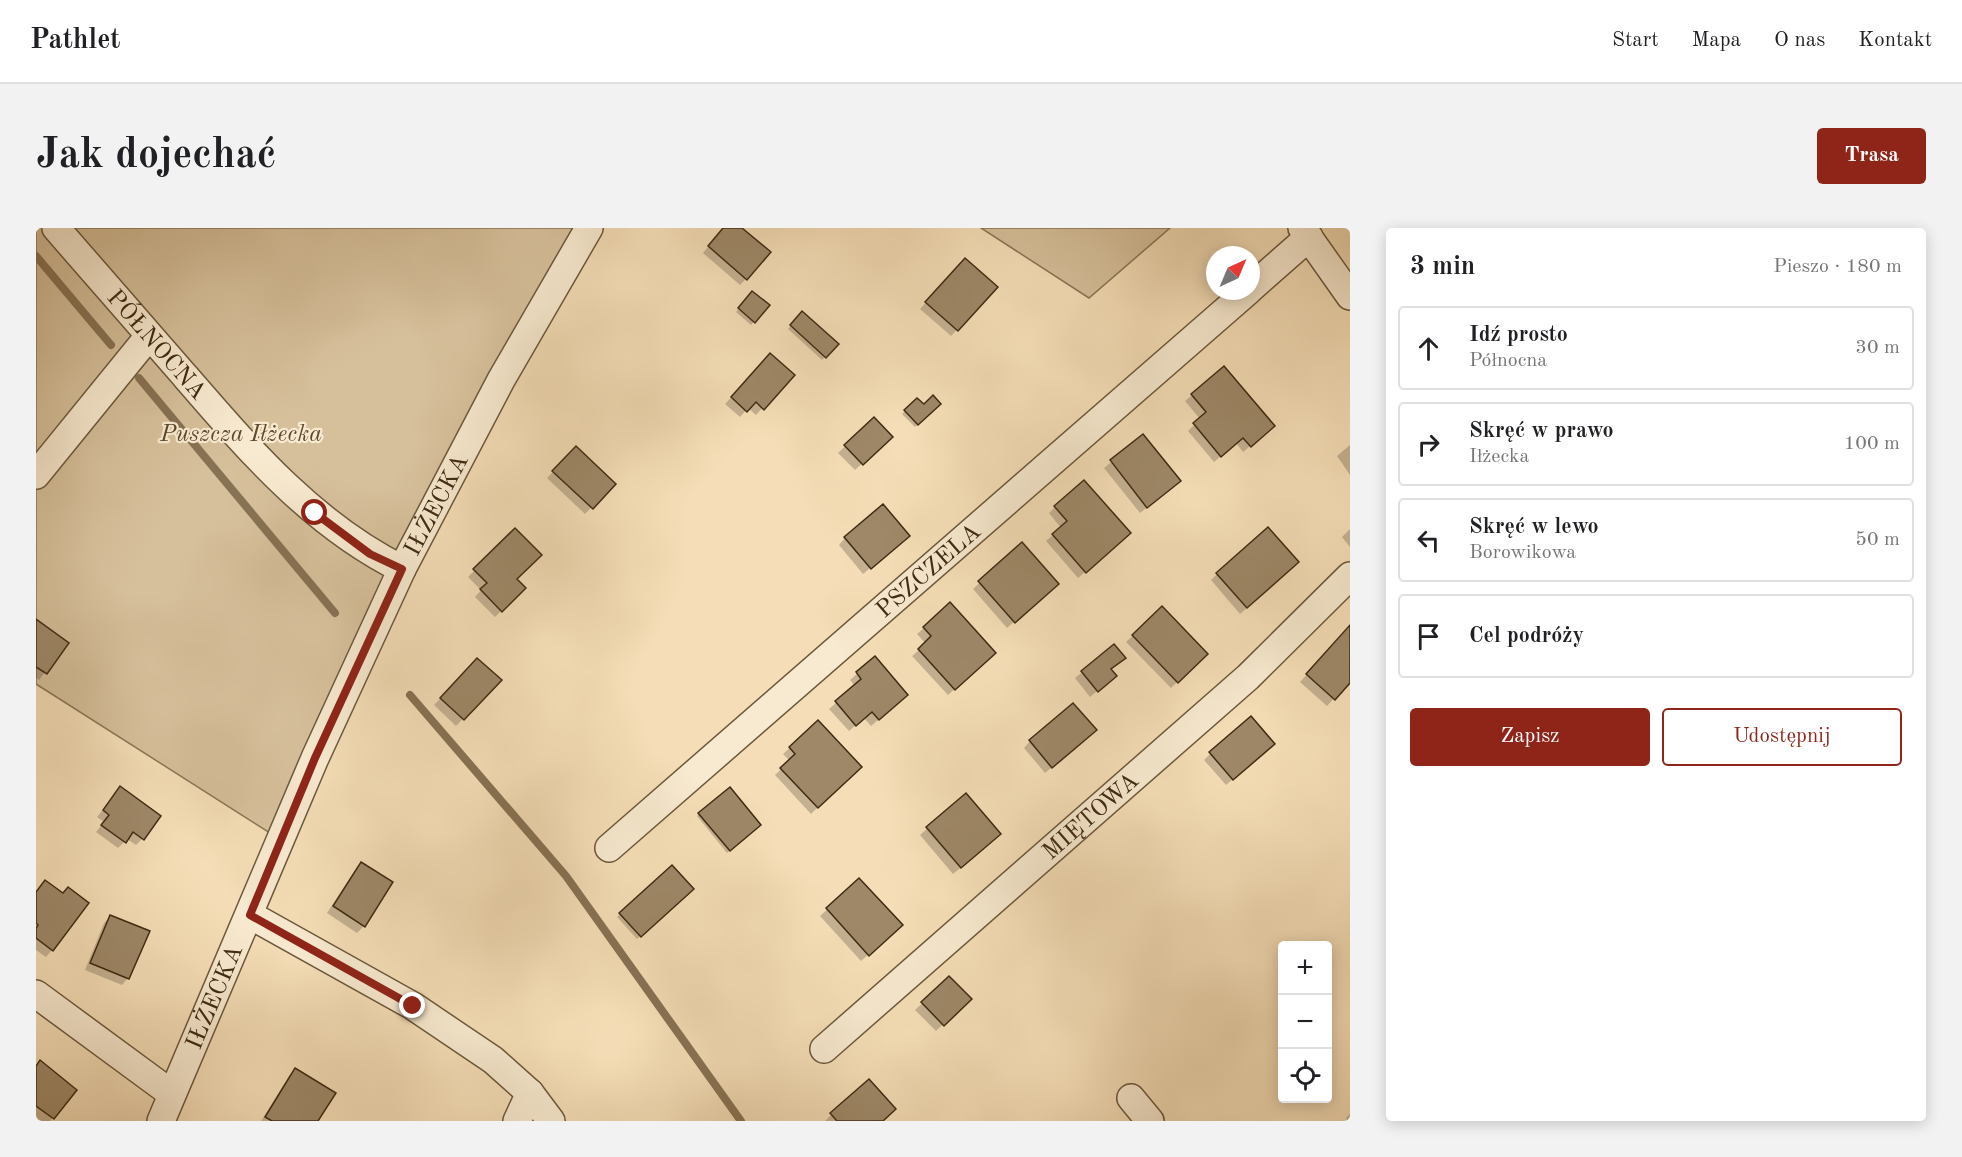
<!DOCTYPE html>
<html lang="pl">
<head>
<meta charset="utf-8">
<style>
	body { margin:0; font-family:"Old Standard TT",serif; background:#f2f2f2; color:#202124 }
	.controls { position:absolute; right:18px; bottom:18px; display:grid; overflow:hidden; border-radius:6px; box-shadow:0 3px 15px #0003 }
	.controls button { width:54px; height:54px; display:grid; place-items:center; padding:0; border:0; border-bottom:2px solid #e0e0e0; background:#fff; color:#202124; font:30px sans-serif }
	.compass { position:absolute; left:1170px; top:18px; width:54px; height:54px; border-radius:50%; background:#fff; box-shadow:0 3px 15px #0003; rotate:44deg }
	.stop { position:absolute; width:18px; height:18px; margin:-14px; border:4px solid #8f2418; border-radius:50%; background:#fff }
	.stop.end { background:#8f2418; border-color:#fff; box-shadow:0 2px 6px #0008 }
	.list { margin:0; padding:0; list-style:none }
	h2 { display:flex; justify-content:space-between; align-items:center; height:78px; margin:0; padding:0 24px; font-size:26px }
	h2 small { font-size:20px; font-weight:400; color:#757577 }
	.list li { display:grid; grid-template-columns:39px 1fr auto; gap:18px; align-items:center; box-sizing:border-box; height:84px; margin:0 12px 12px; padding:0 12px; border:2px solid #e0e0e0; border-radius:6px }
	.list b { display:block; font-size:22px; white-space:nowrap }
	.list p { margin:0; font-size:20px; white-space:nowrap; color:#757577 }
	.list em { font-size:20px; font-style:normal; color:#757577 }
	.actions { display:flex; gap:12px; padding:18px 24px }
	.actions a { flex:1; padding:14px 0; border:2px solid #8f2418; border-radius:6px; text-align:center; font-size:21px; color:#8f2418 }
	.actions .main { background:#8f2418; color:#fff }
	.icon { flex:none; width:33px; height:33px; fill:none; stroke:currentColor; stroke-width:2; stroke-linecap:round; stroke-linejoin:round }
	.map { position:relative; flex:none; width:1314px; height:893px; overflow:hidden; border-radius:6px }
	header { display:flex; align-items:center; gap:36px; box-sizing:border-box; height:84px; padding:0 30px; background:#fff; border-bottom:2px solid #e0e0e0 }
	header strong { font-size:28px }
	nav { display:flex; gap:33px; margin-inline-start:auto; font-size:21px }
	.intro { display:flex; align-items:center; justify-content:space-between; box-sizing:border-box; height:144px; padding:0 36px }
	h1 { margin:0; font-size:42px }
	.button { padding:15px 27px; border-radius:6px; background:#8f2418; color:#fff; font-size:21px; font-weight:700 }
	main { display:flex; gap:36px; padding:0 36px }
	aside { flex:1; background:#fff; border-radius:6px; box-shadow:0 3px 15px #0003 }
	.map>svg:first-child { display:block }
	.green { fill:#d6c09b; stroke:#8a7657; stroke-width:1.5 }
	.shadow { fill:#0003 }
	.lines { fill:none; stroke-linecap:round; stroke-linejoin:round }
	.stream { stroke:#877254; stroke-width:8 }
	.building { fill:#9e8868; stroke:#3f2b13; stroke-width:1.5 }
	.minor-casing { stroke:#6c583c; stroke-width:30 }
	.minor { stroke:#f8ead0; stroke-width:27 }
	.route { stroke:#8f2418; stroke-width:8 }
	.labels { text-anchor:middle; stroke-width:4.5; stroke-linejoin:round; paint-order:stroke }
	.street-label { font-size:24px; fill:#3f2b13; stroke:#f8ead0 }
	.park-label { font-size:24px; font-style:italic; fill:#5d492e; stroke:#f8ead0 }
</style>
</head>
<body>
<header>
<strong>Pathlet</strong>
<nav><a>Start</a><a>Mapa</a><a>O nas</a><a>Kontakt</a></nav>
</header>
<div class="intro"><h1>Jak dojechać</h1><a class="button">Trasa</a></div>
<main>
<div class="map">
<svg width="1314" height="893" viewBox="0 0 1314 893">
	<rect width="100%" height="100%" fill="#f5deb7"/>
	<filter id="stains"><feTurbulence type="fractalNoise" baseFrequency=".00333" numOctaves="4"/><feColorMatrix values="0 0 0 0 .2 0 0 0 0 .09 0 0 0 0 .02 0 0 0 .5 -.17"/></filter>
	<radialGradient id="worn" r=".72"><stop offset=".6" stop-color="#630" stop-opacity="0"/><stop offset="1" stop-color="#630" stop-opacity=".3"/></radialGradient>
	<g class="green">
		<path d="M0,0h553l-88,152 -220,460 -245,-156z"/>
		<path d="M945,0h189l-81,70z"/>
	</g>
	<g class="shadow">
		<path d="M688,0h16l6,51 -6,6 -37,-32z"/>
		<path d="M922,38l-1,64 -6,6 -31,-27z"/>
		<path d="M713,67l19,10 -17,20 -15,-13z"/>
		<path d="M766,85l35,31 -15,16 -34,-31z"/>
		<path d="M728,133l29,14 -37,40 -8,-7 -8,9 -15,-13z"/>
		<path d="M1188,140l43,64 -24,20 -7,-9 -22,19 -26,-31 12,-12 -15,-18z"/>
		<path d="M881,172l7,7 15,-3 -24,23 -13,-13z"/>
		<path d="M838,191l17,18 -36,33 -17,-17z"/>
		<path d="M1107,208l29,52 -32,25 -36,-45z"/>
		<path d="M1314,217v30l-13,-19z"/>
		<path d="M540,220l38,36 -29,30 -38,-36z"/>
		<path d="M1019,279l68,33 -45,38 -32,-37 15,-13 -12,-15z"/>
		<path d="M1314,301v18l-8,-10z"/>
		<path d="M479,302v49l9,9 -29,29 -20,-20 6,-7 -13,-13z"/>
		<path d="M809,310l56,4 -38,32 -24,-29z"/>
		<path d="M986,316l28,46 -43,38 -34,-39z"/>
		<path d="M1255,341l-51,45 -29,-34 6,-6z"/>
		<path d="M1126,380l44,46 -35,34 -45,-46z"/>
		<path d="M0,393l31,22 -28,37 -3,-2z"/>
		<path d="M1314,399v54l-23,25 -27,-24z"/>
		<path d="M888,400l64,31 -40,36 -36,-39 14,-12 -9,-10z"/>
		<path d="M1078,418l3,18 -7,6 -2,12 -18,15 -15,-19z"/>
		<path d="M839,430l25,43 -29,25 -7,-8 -15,13 -20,-22 26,-23 -5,-6z"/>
		<path d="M441,432l23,20 -44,46 -22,-21z"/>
		<path d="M782,494l42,45 -49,47 -36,-39 15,-14 -7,-7z"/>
		<path d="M1052,509l-43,36 -21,-25 6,-7z"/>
		<path d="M1231,522l-41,35 -22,-25 6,-6z"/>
		<path d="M84,560l22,51 -6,6 -9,-6 -9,9 -22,-16 8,-10 -7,-5z"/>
		<path d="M930,567l27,46 -40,33 -33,-39z"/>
		<path d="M663,586l58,14 -30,25 -30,-37z"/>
		<path d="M325,636l3,62 -7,7 -30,-20 28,-43z"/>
		<path d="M636,639l20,22 -55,50 -20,-22z"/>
		<path d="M823,652l35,52 -33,29 -41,-45z"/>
		<path d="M9,654l17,12 -10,56 -6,7 -10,-7v-58z"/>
		<path d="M75,688l17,62 -6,7 -37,-15 19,-47z"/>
		<path d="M913,750l21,21 -34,32 -21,-21z"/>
		<path d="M0,839l39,23 -25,31h-9l-5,-4z"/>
		<path d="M259,842l22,51h-56l28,-45z"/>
		<path d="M833,853l13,40h-57l6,-6z"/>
		<path d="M1314,886v7h-2l-2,-3z"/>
	</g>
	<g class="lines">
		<g class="stream">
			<path d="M0,28l75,89"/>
			<path d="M103,150l196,235"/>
			<path d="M374,467l156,181 175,245"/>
		</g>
	</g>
	<g class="building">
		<path d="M687,0h19l29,24 -24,28 -39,-34z"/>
		<path d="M929,30l33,29 -40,44 -33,-29z"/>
		<path d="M716,63l18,14 -15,18 -17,-15z"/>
		<path d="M766,83l37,33 -13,14 -36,-33z"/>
		<path d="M734,125l25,22 -31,35 -8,-8 -9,10 -16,-15z"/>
		<path d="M1188,138l51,60 -24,21 -8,-9 -22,19 -28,-34 13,-11 -15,-18z"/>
		<path d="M897,167l8,9 -23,21 -14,-15 13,-12 7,6z"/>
		<path d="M838,189l19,20 -30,28 -19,-20z"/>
		<path d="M1107,206l38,47 -34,27 -37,-48z"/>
		<path d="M540,218l40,38 -23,25 -41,-38z"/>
		<path d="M1048,252l47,53 -45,40 -34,-39 15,-13 -13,-15z"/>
		<path d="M847,276l27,32 -39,33 -27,-32z"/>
		<path d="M1232,299l31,35 -52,46 -31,-35z"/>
		<path d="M479,300l27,27 -25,24 9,9 -24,24 -22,-23 7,-6 -14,-14z"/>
		<path d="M986,314l37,42 -44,39 -37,-42z"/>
		<path d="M914,374l46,51 -41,37 -37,-41 13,-13 -8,-9z"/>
		<path d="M1126,378l46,48 -30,29 -46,-48z"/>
		<path d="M0,391l33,24 -22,31 -11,-7z"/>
		<path d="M1314,397v58l-15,17 -29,-26z"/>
		<path d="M1078,416l12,14 -15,11 6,7 -19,16 -17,-21z"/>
		<path d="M839,428l33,39 -29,25 -7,-8 -16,14 -21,-25 26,-22 -5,-7z"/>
		<path d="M441,430l25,22 -38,40 -24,-22z"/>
		<path d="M1037,475l24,27 -45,38 -23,-28z"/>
		<path d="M1215,488l24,28 -42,36 -24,-28z"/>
		<path d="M782,492l44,47 -44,41 -38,-40 15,-14 -6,-7z"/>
		<path d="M84,558l41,30 -17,24 -11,-8 -7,11 -25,-18 8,-10 -6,-5z"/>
		<path d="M694,559l31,38 -31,26 -32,-38z"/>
		<path d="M930,565l35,41 -40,34 -35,-41z"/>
		<path d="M325,634l32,20 -28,45 -32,-21z"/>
		<path d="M636,637l22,24 -53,48 -22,-24z"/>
		<path d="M823,650l44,47 -34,31 -43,-48z"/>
		<path d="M9,652l18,13 5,-6 21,16 -36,48 -17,-13v-10l2,-3 -2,-2v-31z"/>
		<path d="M74,687l40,16 -21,48 -39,-16z"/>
		<path d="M913,748l23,23 -28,27 -23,-24z"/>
		<path d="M4,832l37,30 -23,29 -18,-13v-40z"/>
		<path d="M259,840l41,25 -18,28h-46l-7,-4z"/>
		<path d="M833,851l27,30 -13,12h-46l-7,-8z"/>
	</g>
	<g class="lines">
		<defs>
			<g id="minor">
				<path id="s1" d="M20,0c43,50 86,99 129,148 64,74 128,149 217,193"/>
				<path d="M1266,0l48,68"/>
				<path d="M1215,60l58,-51"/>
				<path d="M0,247l113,-139"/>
				<path id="s2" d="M573,620l639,-557"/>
				<path d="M214,687l163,91 80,54 37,33 21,28"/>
				<path d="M0,766l136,100"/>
				<path id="s3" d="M788,821l424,-372 102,-101"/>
				<path d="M1095,870l19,23"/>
				<path id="s4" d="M125,893l154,-363 87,-189 99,-189 88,-152"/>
				<path d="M481,893l13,-28"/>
			</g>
		</defs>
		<use href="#minor" class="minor-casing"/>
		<use href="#minor" class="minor"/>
	</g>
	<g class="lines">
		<path class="route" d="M279,285l55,41 32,15 -87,189 -65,157 163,91"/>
	</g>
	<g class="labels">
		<g class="street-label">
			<text dy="8" stroke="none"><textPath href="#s1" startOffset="154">PÓŁNOCNA</textPath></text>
			<text dy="8" stroke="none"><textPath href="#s4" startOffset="675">IŁŻECKA</textPath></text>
			<text dy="8" stroke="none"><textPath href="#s2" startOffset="423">PSZCZELA</textPath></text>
			<text dy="8" stroke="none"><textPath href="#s3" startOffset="354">MIĘTOWA</textPath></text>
			<text dy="8" stroke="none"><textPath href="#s4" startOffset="135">IŁŻECKA</textPath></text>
		</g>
		<g class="park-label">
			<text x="205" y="213">Puszcza Iłżecka</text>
		</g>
	</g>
	<rect width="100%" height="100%" filter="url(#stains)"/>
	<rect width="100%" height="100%" fill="url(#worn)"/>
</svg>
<div class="controls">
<button>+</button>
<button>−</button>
<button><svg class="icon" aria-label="locate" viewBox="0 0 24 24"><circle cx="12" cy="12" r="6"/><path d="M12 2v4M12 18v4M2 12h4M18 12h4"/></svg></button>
</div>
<svg class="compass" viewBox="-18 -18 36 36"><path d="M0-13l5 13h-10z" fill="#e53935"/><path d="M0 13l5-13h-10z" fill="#757577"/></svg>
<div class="stop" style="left:279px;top:285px"></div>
<div class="stop end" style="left:377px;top:778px"></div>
</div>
<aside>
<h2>3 min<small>Pieszo · 180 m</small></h2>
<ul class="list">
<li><svg class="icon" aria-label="ahead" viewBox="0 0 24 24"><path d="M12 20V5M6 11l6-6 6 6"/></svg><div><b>Idź prosto</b><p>Północna</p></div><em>30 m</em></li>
<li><svg class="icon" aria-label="right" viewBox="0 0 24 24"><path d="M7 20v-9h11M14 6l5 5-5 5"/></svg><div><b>Skręć w prawo</b><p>Iłżecka</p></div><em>100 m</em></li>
<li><svg class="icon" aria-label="left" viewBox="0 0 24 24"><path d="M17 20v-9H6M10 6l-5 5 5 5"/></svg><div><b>Skręć w lewo</b><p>Borowikowa</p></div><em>50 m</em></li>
<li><svg class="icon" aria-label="arrive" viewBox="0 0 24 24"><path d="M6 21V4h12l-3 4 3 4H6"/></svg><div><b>Cel podróży</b></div></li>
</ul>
<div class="actions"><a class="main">Zapisz</a><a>Udostępnij</a></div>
</aside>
</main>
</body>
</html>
